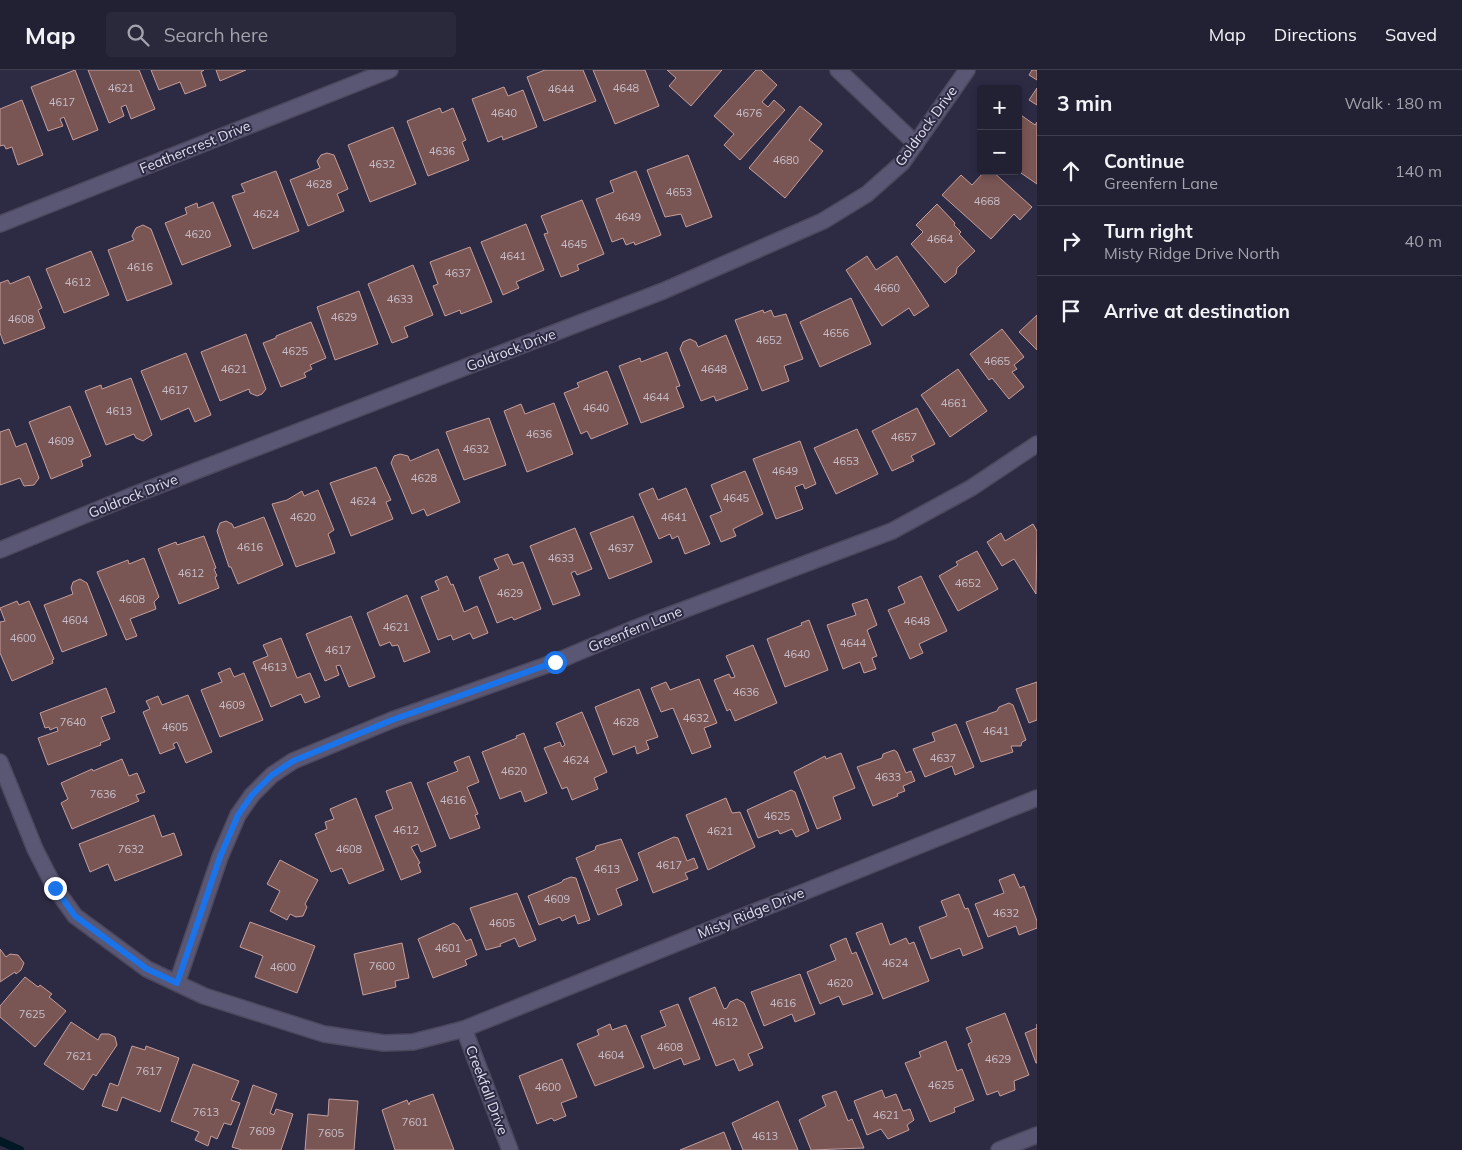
<!DOCTYPE html>
<html lang="en">
<head>
<meta charset="utf-8">
<style>
	body { margin:0; font-family:Mulish,sans-serif; background:#2a283b; color:#f1f3f6 }
	.controls { position:absolute; right:15px; top:15px; display:grid; overflow:hidden; border-radius:5px; box-shadow:0 2px 8px #0003 }
	.controls button { width:45px; height:45px; display:grid; place-items:center; padding:0; border:0; border-bottom:1px solid #3f3e4e; background:#222033; color:#f1f3f6; font:25px sans-serif }
	.stop { position:absolute; width:15px; height:15px; margin:-11px; border:4px solid #1a73e8; border-radius:50%; background:#fff }
	.stop.end { background:#1a73e8; border-color:#fff; box-shadow:0 1px 5px #0008 }
	.list { margin:0; padding:0; list-style:none }
	h2 { display:flex; justify-content:space-between; align-items:center; height:65px; margin:0; padding:0 20px; font-size:21px }
	h2 small { font-size:16px; font-weight:400; color:#a2a3ac }
	.list li { display:grid; grid-template-columns:32px 1fr auto; gap:15px; align-items:center; box-sizing:border-box; height:70px; padding:0 20px; border-top:1px solid #3f3e4e }
	.list b { display:block; font-size:19px; white-space:nowrap }
	.list p { margin:0; font-size:16px; white-space:nowrap; color:#a2a3ac }
	.list em { font-size:16px; font-style:normal; color:#a2a3ac }
	.icon { flex:none; width:28px; height:28px; fill:none; stroke:currentColor; stroke-width:2; stroke-linecap:round; stroke-linejoin:round }
	.map { position:relative; flex:none; width:1037px; height:1080px; overflow:hidden }
	header { display:flex; align-items:center; gap:30px; box-sizing:border-box; height:70px; padding:0 25px; background:#222033; border-bottom:1px solid #3f3e4e }
	header strong { font-size:24px }
	nav { display:flex; gap:28px; margin-inline-start:auto; font-size:18px }
	.search { width:350px; height:45px; background:#2a283b; display:flex; align-items:center; gap:12px; box-sizing:border-box; padding:0 18px; border-radius:5px; color:#a2a3ac; font-size:19px }
	main { display:flex }
	aside { flex:1; background:#222033 }
	.map>svg:first-child { display:block }
	.lines { fill:none; stroke-linecap:round; stroke-linejoin:round }
	.stream { stroke:#001824; stroke-width:8 }
	.building { fill:#795654; stroke:#c59e9b }
	.minor-casing { stroke:#4b475d; stroke-width:18 }
	.minor { stroke:#5a5774; stroke-width:15 }
	.route { stroke:#1a73e8; stroke-width:6 }
	.labels { text-anchor:middle; stroke-width:4; stroke-linejoin:round; paint-order:stroke }
	.number-label { font-size:11px; fill:#c6bdc9 }
	.street-label { font-size:14px; fill:#e0dff0; stroke:#2d2a44 }
</style>
</head>
<body>
<header>
<strong>Map</strong>
<div class="search"><svg class="icon" aria-label="search" viewBox="0 0 24 24"><circle cx="10" cy="10" r="6"/><path d="M15 15l6 6"/></svg>Search here</div>
<nav><a>Map</a><a>Directions</a><a>Saved</a></nav>
</header>
<main>
<div class="map">
<svg width="1037" height="1080" viewBox="0 0 1037 1080">
	<rect width="100%" height="100%" fill="#2d2a44"/>
	<g class="lines">
		<path class="stream" d="M0,1071l20,9"/>
	</g>
	<g class="building">
		<path d="M75,0l23,60 -25,10 -9,-23 -4,2 3,7 -15,5 -17,-44z"/>
		<path d="M88,0h51l16,39 -24,10 -5,-14 -5,2 3,9 -15,7z"/>
		<path d="M151,0h53l-3,2 5,14 -21,8 -5,-12 -21,8z"/>
		<path d="M216,0h30l-26,11z"/>
		<path d="M545,0h38l13,31 -52,20 -17,-44z"/>
		<path d="M593,0h52l14,36 -44,18z"/>
		<path d="M667,0h55l-31,36 -22,-20 7,-8z"/>
		<path d="M756,0h5l16,15 -15,17 6,5 6,-7 11,10 -45,50 -16,-15 10,-11 -20,-18z"/>
		<path d="M1032,0h5v10l-8,-5z"/>
		<path d="M504,17l4,9 15,-6 14,37 -34,13 -1,-4 -14,6 -16,-43z"/>
		<path d="M1037,18v17l-8,-5z"/>
		<path d="M22,30l21,55 -25,10 -6,-18 -6,2 -2,-4 -4,1v-37z"/>
		<path d="M800,36l22,18 -13,16 14,11 -38,47 -36,-30z"/>
		<path d="M440,38l2,5 11,-5 13,32 -4,2 7,18 -41,16 -21,-55z"/>
		<path d="M1018,43l17,12 2,-3v62l-19,-13z"/>
		<path d="M393,57l23,57 -46,18 -22,-57z"/>
		<path d="M327,83l7,2 14,34 -11,5 7,17 -36,15 -18,-46 30,-12 -3,-7 4,-6z"/>
		<path d="M688,85l24,62 -26,10 -5,-13 -16,3 -18,-47z"/>
		<path d="M276,101l23,60 -46,18 -21,-53 13,-4 -4,-8z"/>
		<path d="M636,101l25,64 -26,10 -1,-3 -8,3 -3,-7 -11,4 -16,-43 18,-7 -4,-11z"/>
		<path d="M985,101h7l40,36 -12,13 -6,-6 -23,25 -49,-44 19,-20 11,10z"/>
		<path d="M582,130l22,54 -27,11 2,5 -18,7 -17,-43 4,-1 -7,-17z"/>
		<path d="M213,132l18,44 -49,19 -17,-42 22,-9 -2,-6 12,-5 1,5z"/>
		<path d="M937,134l18,19 -1,2 7,7 -2,2 16,17 -18,17 -1,6 -11,9 -34,-39 12,-12 -7,-7z"/>
		<path d="M526,154l18,46 -28,12 3,6 -16,7 -22,-53z"/>
		<path d="M143,155l8,4 21,55 -45,17 -19,-51 26,-10 -2,-4 4,-8z"/>
		<path d="M470,177l22,55 -31,12 -1,-4 -15,6 -12,-30 5,-2 -8,-22z"/>
		<path d="M91,181l18,44 -45,18 -18,-44z"/>
		<path d="M867,186l9,14 21,-14 32,50 -15,10 -5,-8 -27,18 -36,-56z"/>
		<path d="M413,195l20,50 -29,12 4,10 -16,6 -24,-59z"/>
		<path d="M29,206l13,32 -4,2 7,18 -41,16 -4,-11v-50l8,-3 2,4z"/>
		<path d="M359,221l19,53 -43,16 -18,-53z"/>
		<path d="M851,228l20,46 -51,23 -20,-45z"/>
		<path d="M763,240l1,3 7,-3 3,7 12,-3 17,45 -19,7 5,15 -27,10 -27,-71z"/>
		<path d="M1037,245v35l-18,-18z"/>
		<path d="M311,252l15,36 -16,7 2,4 -8,4 2,4 -25,10 -18,-44 13,-5v-2z"/>
		<path d="M1002,259l22,28 -10,8 3,4 -5,3 12,15 -15,12 -17,-21 -3,2 -19,-26z"/>
		<path d="M246,264l20,55 -4,5 -5,2 -7,-3 -1,-4 -29,12 -19,-49z"/>
		<path d="M726,265l22,54 -32,12 -2,-5 -13,5 -21,-52 3,-7 7,-3 6,3 2,5z"/>
		<path d="M667,282l13,34 -4,1 8,20 -43,16 -22,-57 21,-8 1,4z"/>
		<path d="M186,283l25,62 -16,7 -6,-14 -28,12 -20,-49z"/>
		<path d="M958,299l29,42 -37,26 -29,-42z"/>
		<path d="M607,301l21,53 -37,15 -4,-8 -6,3 -17,-41 15,-6 -2,-4z"/>
		<path d="M131,308l21,57 -9,6 -7,-3 -2,-4 -28,11 -21,-54 16,-6 1,4z"/>
		<path d="M554,333l19,51 -46,18 -23,-61 17,-7 4,10z"/>
		<path d="M70,336l21,50 -10,4 2,6 -32,13 -22,-57z"/>
		<path d="M917,338l18,36 -24,12 3,5 -22,10 -20,-40z"/>
		<path d="M489,348l17,47 -42,15 -18,-48z"/>
		<path d="M9,359l7,18 10,-4 13,35 -5,7 -10,1 -4,-8 -20,7v-53z"/>
		<path d="M857,359l21,45 -42,20 -22,-46z"/>
		<path d="M800,371l16,43 -11,5 -2,-5 -8,3 8,22 -27,10 -23,-60z"/>
		<path d="M438,379l22,53 -33,14 -3,-7 -12,5 -21,-51 3,-7 6,-2 8,2 2,5z"/>
		<path d="M376,397l15,33 -5,2 7,17 -42,17 -21,-53z"/>
		<path d="M745,401l18,43 -30,15 3,7 -15,6 -11,-26 12,-5 -11,-26z"/>
		<path d="M653,418l5,12 28,-12 24,56 -25,10 -7,-18 -6,3 -2,-5 -11,5 -20,-45z"/>
		<path d="M318,420l16,40 -6,4 7,19 -39,14 -24,-63 15,-4 15,-9 2,5z"/>
		<path d="M633,446l19,46 -43,17 -19,-46z"/>
		<path d="M264,447l19,48 -45,19 -7,-17h-2l-12,-36 3,-8 6,-2 6,3 2,4z"/>
		<path d="M1033,454l4,7 -1,63 -22,-35 -12,7 -15,-24 14,-9 4,8z"/>
		<path d="M575,458l17,41 -15,6 -2,-4 -4,2 9,22 -27,10 -23,-59z"/>
		<path d="M204,466l12,32 -2,1 3,7 -2,1 4,11 -40,16 -21,-55 18,-7 1,3z"/>
		<path d="M977,481l21,38 -40,22 -19,-35 19,-11 -2,-3z"/>
		<path d="M508,484l5,11 10,-3 18,47 -27,11 -2,-3 -15,6 -18,-46 20,-8 -5,-10z"/>
		<path d="M144,488l15,39 -5,5 2,7 -26,10 7,17 -11,4 -29,-68 31,-12 1,4z"/>
		<path d="M447,506l4,9 2,-1 11,28 13,-6 11,27 -15,6 -3,-6 -17,7 -2,-5 -13,5 -17,-43 18,-7 -4,-9z"/>
		<path d="M921,506l26,55 -28,13 4,9 -13,6 -22,-49 17,-7 -7,-16z"/>
		<path d="M80,509l7,4 20,52 -45,17 -18,-47 29,-11 -2,-6 2,-6z"/>
		<path d="M407,525l23,57 -26,10 -6,-17 -6,1 -2,-4 -10,4 -13,-33z"/>
		<path d="M867,529l10,26 -10,5 10,26 -5,2 4,11 -12,4 -4,-11 -17,7 -16,-44 29,-10 -4,-11z"/>
		<path d="M17,531l2,4 10,-4 25,58 -2,1 1,3 -41,18 -12,-28v-31l5,-1 -5,-13z"/>
		<path d="M351,546l24,61 -26,10 -9,-22 -4,1 3,9 -14,6 -19,-47z"/>
		<path d="M809,550l19,50 -43,17 -18,-48 35,-14 -1,-2z"/>
		<path d="M281,568l16,40 13,-5 10,24 -15,6 -4,-9 -30,13 -18,-45 15,-6 -5,-11z"/>
		<path d="M753,575l24,58 -42,18 -5,-12 -3,2 -13,-31 15,-6 2,4 4,-1 -9,-21z"/>
		<path d="M230,598l4,9 10,-4 19,47 -43,17 -19,-47 21,-8 -4,-9z"/>
		<path d="M699,609l18,44 -13,5 7,19 -19,7 -19,-46 -12,4 -10,-24 15,-6 4,8z"/>
		<path d="M1037,612v38l-8,3 -13,-34z"/>
		<path d="M106,618l9,24 -14,5 9,22 -10,4 1,2 -53,20 -10,-27 20,-7 -1,-4 -7,3 -1,-3 -4,1 -5,-15z"/>
		<path d="M639,619l19,48 -12,4 3,8 -12,5 -2,-8 -22,9 -18,-48z"/>
		<path d="M188,625l24,57 -26,11 -9,-21 -4,2 2,4 -15,6 -17,-42 7,-3 -4,-8 12,-5 4,9z"/>
		<path d="M1009,633l4,2 13,35 -4,2 -1,4h-10l2,6 -32,10 -15,-40 31,-11 2,-4z"/>
		<path d="M582,642l25,60 -13,6 4,11 -26,11 -5,-13 -5,2 -18,-41 16,-6 2,5 3,-2 -9,-22z"/>
		<path d="M956,654l18,43 -19,8 -3,-9 -27,11 -12,-28 22,-8 -3,-8z"/>
		<path d="M524,663l23,60 -22,9 -4,-11 -21,8 -18,-47 35,-14 -1,-2z"/>
		<path d="M894,680l3,2 9,21 5,-2 4,10 -12,5 2,5 -8,3 1,2 -25,10 -16,-39 25,-9 1,-4z"/>
		<path d="M841,683l14,35 -22,9 8,22 -24,10 -23,-57 31,-16 1,3z"/>
		<path d="M469,686l10,26 -12,5 11,27 -3,1 5,13 -30,11 -23,-56 31,-12 -4,-9z"/>
		<path d="M122,689l7,17 8,-3 8,19 -9,3 3,6 -67,28 -11,-26 7,-4 -7,-16 31,-14 1,2z"/>
		<path d="M411,712l25,64 -15,6 -3,-8 -7,3 9,16 -2,1 3,8 -20,8 -26,-64 18,-7 -7,-18z"/>
		<path d="M791,720l4,2 14,39 -13,6 -4,-8 -12,5 -2,-4 -20,8 -11,-28z"/>
		<path d="M356,728l28,72 -35,14 -7,-16 -11,4 -16,-38 12,-5 -2,-7 9,-3 -4,-10z"/>
		<path d="M726,728l6,15 8,-1 15,35 -47,23 -22,-55z"/>
		<path d="M154,745l8,22 12,-4 8,22 -67,26 -7,-17 -18,8 -11,-28z"/>
		<path d="M674,767l4,1 9,23 7,-3 4,10 -13,5 3,6 -35,14 -15,-40z"/>
		<path d="M621,769l17,41 -22,9 6,16 -24,10 -22,-57 19,-8 1,-4z"/>
		<path d="M280,790l38,20 -13,24 2,3 -4,9 -7,1 -6,-3 -3,6 -17,-9 10,-20 -13,-7z"/>
		<path d="M1014,804l6,14 4,-2 13,35v7l-18,7 -3,-9 -28,11 -13,-33 29,-11 -5,-13z"/>
		<path d="M571,807l5,1 14,42 -12,4 -3,-9 -13,6 -2,-4 -21,8 -11,-29 34,-14 1,-2z"/>
		<path d="M517,823l19,47 -17,7 -4,-9 -15,6 1,2 -15,4 -16,-42z"/>
		<path d="M959,824l6,15 3,-1 15,40 -20,8 -3,-8 -29,11 -12,-32 28,-11 -6,-15z"/>
		<path d="M250,852l65,24 -18,47 -42,-16 8,-21 -23,-9z"/>
		<path d="M454,853l4,3 8,15 5,-2 6,16 -12,5 2,5 -34,13 -15,-39z"/>
		<path d="M882,853l8,22 16,-7 3,6 5,-2 15,39 -46,18 -27,-66z"/>
		<path d="M846,868l6,16 4,-2 17,42 -30,11 -4,-9 -19,8 -13,-32 29,-12 -6,-15z"/>
		<path d="M402,873l7,35 -14,3 1,6 -33,8 -9,-41z"/>
		<path d="M0,879l6,8 4,-3 8,1 6,8 -3,7 -5,4 -1,-2 -15,10z"/>
		<path d="M800,904l15,40 -20,8 -3,-8 -28,12 -13,-34z"/>
		<path d="M25,907l13,10 2,-2 12,9 -3,3 17,14 -31,36 -35,-30v-11z"/>
		<path d="M715,917l9,22 3,-1 3,-6 7,-3 7,4 19,45 -15,6 5,11 -14,6 -5,-12 -18,7 -27,-68z"/>
		<path d="M678,934l22,55 -16,6 -3,-7 -27,11 -13,-33 25,-10 -6,-15z"/>
		<path d="M1005,943l24,62 -15,6 1,9 -15,6 -2,-5 -11,4 -19,-51 4,-2 -6,-14z"/>
		<path d="M71,952l27,18 3,-6h8l6,3 2,8 -21,31 -3,-2 -10,16 -39,-26z"/>
		<path d="M610,954l2,6 14,-5 18,42 -49,19 -18,-42 22,-9 -2,-5z"/>
		<path d="M1037,954v39h-1l-11,-30 12,-5z"/>
		<path d="M946,971l11,30 5,-2 12,31 -20,8 1,4 -25,10 -25,-59 16,-6 -2,-5z"/>
		<path d="M132,976l13,4 1,-4 33,12 -19,54 -38,-15 -5,14 -15,-5 8,-23 8,3z"/>
		<path d="M562,989l15,38 -16,6 5,13 -12,5 -2,-3 -15,6 -18,-48z"/>
		<path d="M193,994l46,17 -8,19 9,3 -9,22 -7,-2 -7,16 -6,-3 -3,10 -13,-6 4,-8 -28,-11z"/>
		<path d="M253,1015l24,9 -7,19 4,2 2,-6 17,5 -12,36h-39l-10,-3z"/>
		<path d="M882,1020l3,8 11,-4 7,17 7,-2 4,11 -7,5 2,5 -21,9 -7,-10 -14,6 -13,-34z"/>
		<path d="M836,1021l12,30 4,-2 12,29 -53,2 -12,-30 27,-14 -4,-10z"/>
		<path d="M433,1024l21,56h-59l-13,-40 25,-10 2,5 1,-3z"/>
		<path d="M329,1029l29,2 -4,49h-49l3,-36 20,2z"/>
		<path d="M778,1031l20,49h-55l-11,-27z"/>
		<path d="M724,1062l7,18h-51z"/>
	</g>
	<g class="lines">
		<defs>
			<g id="minor">
				<path d="M838,0l78,74"/>
				<path d="M0,154l390,-154"/>
				<path d="M0,480l131,-54 532,-205 160,-70 44,-27 35,-31 65,-93"/>
				<path d="M0,692l35,87 20,39 20,28 72,53 57,27 120,38 60,9 29,-1 51,-13 573,-231"/>
				<path d="M177,913l43,-126 18,-42 14,-20 20,-20 21,-14 99,-41 163,-58 78,-33 259,-98 79,-43 66,-44"/>
				<path d="M464,959l46,121"/>
				<path d="M999,1080l38,-15"/>
			</g>
		</defs>
		<use href="#minor" class="minor-casing"/>
		<use href="#minor" class="minor"/>
	</g>
	<g class="lines">
		<path class="route" d="M55,818l20,28 72,53 30,14 43,-126 18,-42 14,-20 20,-20 21,-14 99,-41 163,-58"/>
	</g>
	<g class="labels">
		<g class="number-label">
			<text x="121" y="22">4621</text>
			<text x="626" y="22">4648</text>
			<text x="561" y="23">4644</text>
			<text x="62" y="36">4617</text>
			<text x="504" y="47">4640</text>
			<text x="749" y="47">4676</text>
			<text x="442" y="85">4636</text>
			<text x="786" y="94">4680</text>
			<text x="382" y="98">4632</text>
			<text x="319" y="118">4628</text>
			<text x="679" y="126">4653</text>
			<text x="987" y="135">4668</text>
			<text x="266" y="148">4624</text>
			<text x="628" y="151">4649</text>
			<text x="198" y="168">4620</text>
			<text x="940" y="173">4664</text>
			<text x="574" y="178">4645</text>
			<text x="513" y="190">4641</text>
			<text x="140" y="201">4616</text>
			<text x="458" y="207">4637</text>
			<text x="78" y="216">4612</text>
			<text x="887" y="222">4660</text>
			<text x="400" y="233">4633</text>
			<text x="344" y="251">4629</text>
			<text x="21" y="253">4608</text>
			<text x="836" y="267">4656</text>
			<text x="769" y="274">4652</text>
			<text x="295" y="285">4625</text>
			<text x="997" y="295">4665</text>
			<text x="234" y="303">4621</text>
			<text x="714" y="303">4648</text>
			<text x="175" y="324">4617</text>
			<text x="656" y="331">4644</text>
			<text x="954" y="337">4661</text>
			<text x="596" y="342">4640</text>
			<text x="119" y="345">4613</text>
			<text x="539" y="368">4636</text>
			<text x="904" y="371">4657</text>
			<text x="61" y="375">4609</text>
			<text x="476" y="383">4632</text>
			<text x="846" y="395">4653</text>
			<text x="785" y="405">4649</text>
			<text x="424" y="412">4628</text>
			<text x="736" y="432">4645</text>
			<text x="363" y="435">4624</text>
			<text x="303" y="451">4620</text>
			<text x="674" y="451">4641</text>
			<text x="250" y="481">4616</text>
			<text x="621" y="482">4637</text>
			<text x="561" y="492">4633</text>
			<text x="191" y="507">4612</text>
			<text x="968" y="517">4652</text>
			<text x="510" y="527">4629</text>
			<text x="132" y="533">4608</text>
			<text x="75" y="554">4604</text>
			<text x="917" y="555">4648</text>
			<text x="396" y="561">4621</text>
			<text x="23" y="572">4600</text>
			<text x="853" y="577">4644</text>
			<text x="338" y="584">4617</text>
			<text x="797" y="588">4640</text>
			<text x="274" y="601">4613</text>
			<text x="746" y="626">4636</text>
			<text x="232" y="639">4609</text>
			<text x="696" y="652">4632</text>
			<text x="73" y="656">7640</text>
			<text x="626" y="656">4628</text>
			<text x="175" y="661">4605</text>
			<text x="996" y="665">4641</text>
			<text x="943" y="692">4637</text>
			<text x="576" y="694">4624</text>
			<text x="514" y="705">4620</text>
			<text x="888" y="711">4633</text>
			<text x="103" y="728">7636</text>
			<text x="453" y="734">4616</text>
			<text x="777" y="750">4625</text>
			<text x="406" y="764">4612</text>
			<text x="720" y="765">4621</text>
			<text x="131" y="783">7632</text>
			<text x="349" y="783">4608</text>
			<text x="669" y="799">4617</text>
			<text x="607" y="803">4613</text>
			<text x="557" y="833">4609</text>
			<text x="1006" y="847">4632</text>
			<text x="502" y="857">4605</text>
			<text x="448" y="882">4601</text>
			<text x="895" y="897">4624</text>
			<text x="382" y="900">7600</text>
			<text x="283" y="901">4600</text>
			<text x="840" y="917">4620</text>
			<text x="783" y="937">4616</text>
			<text x="32" y="948">7625</text>
			<text x="725" y="956">4612</text>
			<text x="670" y="981">4608</text>
			<text x="611" y="989">4604</text>
			<text x="79" y="990">7621</text>
			<text x="998" y="993">4629</text>
			<text x="149" y="1005">7617</text>
			<text x="941" y="1019">4625</text>
			<text x="548" y="1021">4600</text>
			<text x="206" y="1046">7613</text>
			<text x="886" y="1049">4621</text>
			<text x="415" y="1056">7601</text>
			<text x="262" y="1065">7609</text>
			<text x="331" y="1067">7605</text>
			<text x="765" y="1070">4613</text>
		</g>
		<g class="street-label">
			<text transform="translate(926 56) rotate(-54)" y="5">Goldrock Drive</text>
			<text transform="translate(195 77) rotate(-22)" y="5">Feathercrest Drive</text>
			<text transform="translate(511 280) rotate(-21)" y="5">Goldrock Drive</text>
			<text transform="translate(133 426) rotate(-22)" y="5">Goldrock Drive</text>
			<text transform="translate(635 559) rotate(-22)" y="5">Greenfern Lane</text>
			<text transform="translate(751 843) rotate(-22)" y="5">Misty Ridge Drive</text>
			<text transform="translate(487 1020) rotate(69)" y="5">Creekfall Drive</text>
		</g>
	</g>
</svg>
<div class="controls">
<button>+</button>
<button>−</button>
</div>
<div class="stop" style="left:555px;top:592px"></div>
<div class="stop end" style="left:55px;top:818px"></div>
</div>
<aside>
<h2>3 min<small>Walk · 180 m</small></h2>
<ul class="list">
<li><svg class="icon" aria-label="ahead" viewBox="0 0 24 24"><path d="M12 20V5M6 11l6-6 6 6"/></svg><div><b>Continue</b><p>Greenfern Lane</p></div><em>140 m</em></li>
<li><svg class="icon" aria-label="right" viewBox="0 0 24 24"><path d="M7 20v-9h11M14 6l5 5-5 5"/></svg><div><b>Turn right</b><p>Misty Ridge Drive North</p></div><em>40 m</em></li>
<li><svg class="icon" aria-label="arrive" viewBox="0 0 24 24"><path d="M6 21V4h12l-3 4 3 4H6"/></svg><div><b>Arrive at destination</b></div></li>
</ul>
</aside>
</main>
</body>
</html>
